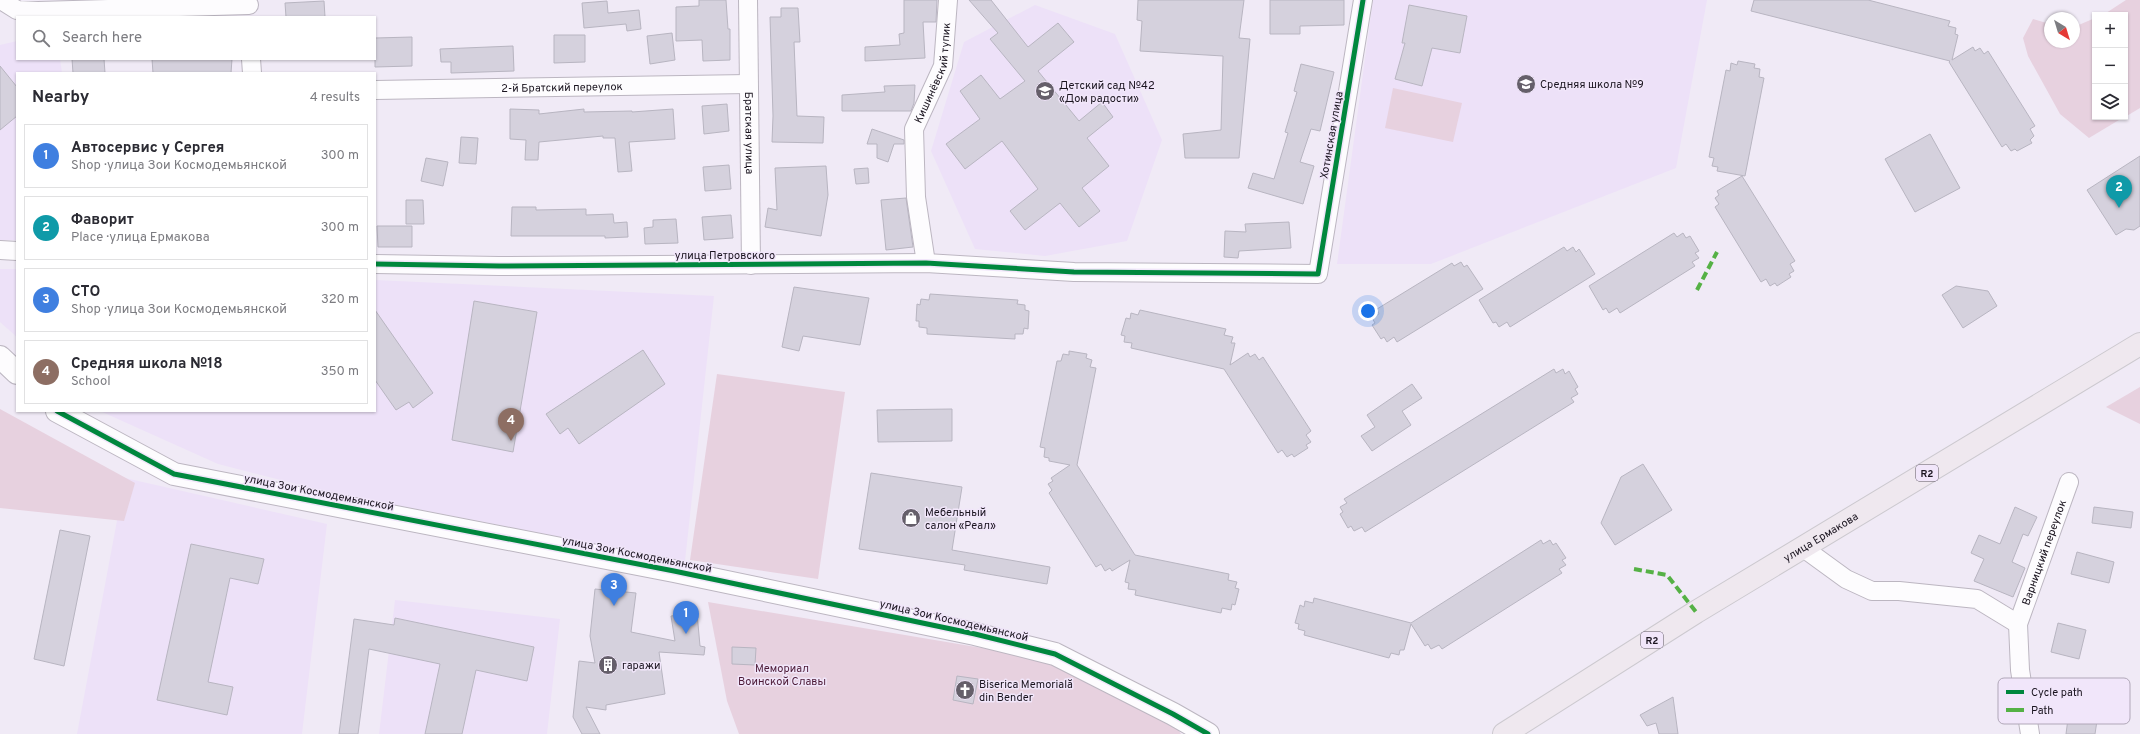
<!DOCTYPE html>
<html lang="en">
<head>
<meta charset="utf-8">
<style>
	body { margin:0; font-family:Overpass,sans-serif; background:#f7f7f7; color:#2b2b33 }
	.controls { position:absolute; right:12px; top:12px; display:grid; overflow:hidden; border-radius:0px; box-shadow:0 1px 3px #0004 }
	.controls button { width:36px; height:36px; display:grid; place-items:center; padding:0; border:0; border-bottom:1px solid #e1e1e2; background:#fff; color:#2b2b33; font:20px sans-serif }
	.compass { position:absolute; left:2044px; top:12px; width:36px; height:36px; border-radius:50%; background:#fff; box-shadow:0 1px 3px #0004; rotate:142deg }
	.you { position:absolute; left:1368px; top:311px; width:14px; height:14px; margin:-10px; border:3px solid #fff; border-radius:50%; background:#1a73e8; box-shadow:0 0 0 6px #1a73e833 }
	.badge { display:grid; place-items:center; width:26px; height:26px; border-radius:50%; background:#655f6a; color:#fff; font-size:13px; font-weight:700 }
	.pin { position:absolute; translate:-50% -33px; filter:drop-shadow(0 1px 2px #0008) }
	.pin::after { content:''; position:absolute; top:21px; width:14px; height:12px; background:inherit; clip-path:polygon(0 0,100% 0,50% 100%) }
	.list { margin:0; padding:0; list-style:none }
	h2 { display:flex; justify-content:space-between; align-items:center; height:52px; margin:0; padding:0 16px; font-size:17px }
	h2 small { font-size:13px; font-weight:400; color:#7c7c81 }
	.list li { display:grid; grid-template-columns:26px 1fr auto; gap:12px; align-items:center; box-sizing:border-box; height:64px; margin:0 8px 8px; padding:0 8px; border:1px solid #e1e1e2; border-radius:0px }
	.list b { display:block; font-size:15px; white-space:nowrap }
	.list p { margin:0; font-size:13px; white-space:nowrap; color:#7c7c81 }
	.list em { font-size:13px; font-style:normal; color:#7c7c81 }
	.icon { flex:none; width:22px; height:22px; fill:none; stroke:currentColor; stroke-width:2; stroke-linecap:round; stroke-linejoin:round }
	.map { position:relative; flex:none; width:2140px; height:734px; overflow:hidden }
	.search { position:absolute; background:#fff; box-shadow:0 1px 3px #0004; left:16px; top:16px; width:360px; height:44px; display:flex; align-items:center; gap:10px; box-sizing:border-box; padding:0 14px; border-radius:0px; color:#7c7c81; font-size:15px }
	.panel { position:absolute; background:#fff; box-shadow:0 1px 3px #0004; left:16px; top:72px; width:360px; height:340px; border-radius:0px }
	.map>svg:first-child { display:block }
	.built { fill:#ede1f8 }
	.green { fill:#e7d1df }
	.building { fill:#d5d1dd; stroke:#b8b5c1 }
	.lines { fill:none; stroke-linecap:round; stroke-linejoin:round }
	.minor-casing { stroke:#bcb6c1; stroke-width:20 }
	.tertiary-casing { stroke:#bcb6c1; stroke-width:24 }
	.primary-casing { stroke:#ccc9cf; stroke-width:24 }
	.minor { stroke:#fdfcfe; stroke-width:18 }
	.tertiary { stroke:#fdfcfe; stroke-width:22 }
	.primary { stroke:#efe8ef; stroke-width:22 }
	.quiet { stroke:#55b145; stroke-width:4; stroke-dasharray:8 4; stroke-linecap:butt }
	.cycleway-casing { stroke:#f1e6fa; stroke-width:8 }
	.cycleway { stroke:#00873e; stroke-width:5 }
	.labels { text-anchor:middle; stroke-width:3; stroke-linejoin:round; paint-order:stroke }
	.shield { fill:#f1e6fa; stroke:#5a5361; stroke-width:1 }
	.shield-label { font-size:10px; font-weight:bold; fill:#1a141f }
	.street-label { font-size:11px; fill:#1a141f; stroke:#f1e6fa }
	.poi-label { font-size:11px; fill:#1a141f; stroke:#f1e6fa; text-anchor:start }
	.park-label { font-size:11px; fill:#4c1a36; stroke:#f1e6fa }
	.key { fill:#f1e6fa; stroke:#b0a7b8; stroke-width:1 }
	.key-label { font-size:11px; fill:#1a141f }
</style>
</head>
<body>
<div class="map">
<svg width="2140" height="734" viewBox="0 0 2140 734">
	<rect width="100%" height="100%" fill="#f0eaf6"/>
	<g class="built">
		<path d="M1373,0h334l-31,168 -245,96h-94z"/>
		<path d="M1035,5l80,29 47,106 -35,101 -82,15 -70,-7 -44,-98 33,-109z"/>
		<path d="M17,41v18h43l2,14h-45v167h-17v-195z"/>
		<path d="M0,269h17v68l-17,-15z"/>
		<path d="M375,280l339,16 -29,265 -361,-70 -106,-27 -118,-53h275z"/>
		<path d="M125,478l202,46 -25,210h-225z"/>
		<path d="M395,600l165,19 -13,115h-168z"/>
	</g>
	<g class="green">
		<path d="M2126,0h14v108l-15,9v-102h-22z"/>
		<path d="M2095,18v99h29l-35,21 -29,-24 -32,-58 -5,-18 10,-19 17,5v18h24v-15z"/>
		<path d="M1393,88l69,15 -9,39 -68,-14z"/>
		<path d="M717,374l128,18 -27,187 -128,-19z"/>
		<path d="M2140,387v37l-34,-17z"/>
		<path d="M0,409l135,74 -11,38 -124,-13z"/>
		<path d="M708,602l339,57 130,69 4,6h-442l-12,-33z"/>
	</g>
	<g class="building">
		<path d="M699,0h27l2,29h2v31l-27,1 -1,-21 -26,1v-34l23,-1z"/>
		<path d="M904,0h33l-1,22h-13l2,36 -60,3v-14l35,-2 -1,-11 5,-1z"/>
		<path d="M969,0h22l37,47 30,-24 16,19 -36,29 41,50 23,-19 11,15 -26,21 22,28 -27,22 18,23 -21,16 -19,-24 -35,27 -15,-19 28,-22 -36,-48 -37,28 -19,-25 34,-25 -20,-28 21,-16 19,24 25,-18 -35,-42 8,-6z"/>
		<path d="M1138,0h106l-5,38 11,1 -11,119h-54l-2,-24 38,-4 2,-74 -83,-5 2,-30 -5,-1z"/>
		<path d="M1270,0h74v25l-44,1v8h-30z"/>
		<path d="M1754,0h114l82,21 -2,5 8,2 -1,6 3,1 -6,25 21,-13 2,4 5,-3 4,6 4,-3 47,75 -5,3 4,7 -4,4 2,3 -15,8 -2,-2 -4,2 -5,-7 -4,3 -53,-85 1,-1 -199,-50z"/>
		<path d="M324,1l1,16h-39l-1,-14z"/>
		<path d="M607,1l1,12 31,-3 2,19 -14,2 -1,-7 -42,4 -2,-25z"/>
		<path d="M1409,5l58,11 -7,37 -28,-5 -10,38 -27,-7 10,-36h-3z"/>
		<path d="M781,8h17l2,34h-6l3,74 27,1 -1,26 -51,-1 1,-26 -3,-99h11z"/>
		<path d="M672,33l3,27 -25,4 -3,-28z"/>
		<path d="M554,35h31v27l-31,1z"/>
		<path d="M412,37v29l-37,1v-29z"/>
		<path d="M513,46l1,25 -63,2v-11h-10l-1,-13z"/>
		<path d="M72,59h32l1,14h-32z"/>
		<path d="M152,59h80l-1,14h-78z"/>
		<path d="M1738,61l17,3 -1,4 6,1 -1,8 5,1 -19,98 -28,-5 1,-4 -6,-1 2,-8 -5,-1 17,-87 4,1 1,-8 6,2z"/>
		<path d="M1301,64l33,8 -14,59 -9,-2 -11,33 14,4 -11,38 -55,-16 5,-15 21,6 14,-46 -3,-1 12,-40 -3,-1z"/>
		<path d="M0,66l17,21v29l-17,14z"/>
		<path d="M915,85l-1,18 -3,8h-69v-16l43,-3 -1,-6z"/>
		<path d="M727,104l2,27 -25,3 -2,-28z"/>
		<path d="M510,109l29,1v4l45,-5v3l48,-1v1l41,-3 2,30 -46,3 3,29 -14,1 -3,-34h-12v-2l-64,6 -1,18h-13l1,-20 -16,-1z"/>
		<path d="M872,129l32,11v4h-10l-6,18 -11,-4v-14h-10z"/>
		<path d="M1930,134l30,54 -45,24 -30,-53z"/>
		<path d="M461,137l17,1 -2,26 -17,-1z"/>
		<path d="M2140,156v70l-6,4 -8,-1 -10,6 -29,-45z"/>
		<path d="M426,158l22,4 -5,24 -22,-5z"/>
		<path d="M729,165l2,24 -26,2 -2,-24z"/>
		<path d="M826,166l2,29 -7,41 -56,-9 3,-19 9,2 -2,-42z"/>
		<path d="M868,168l1,15 -13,1 -2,-15z"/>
		<path d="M1742,176l53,85 -5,3 4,7 -5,3 2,3 -14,9 -2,-3 -5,3 -4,-7 -5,3 -46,-75 4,-3 -4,-6 4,-3 -2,-4z"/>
		<path d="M906,198l7,49 -27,3 -5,-50z"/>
		<path d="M406,200h17l1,24h-18z"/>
		<path d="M512,207h24v3l50,-1v6l27,-1 1,9 13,-1 1,15 -23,1v-2h-94z"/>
		<path d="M731,215l2,23 -29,2 -2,-23z"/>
		<path d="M676,219l2,24 -33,1 -1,-16 9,-1v-7z"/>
		<path d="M1289,222l2,26 -52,3 -1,7 -14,-1 1,-26 21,1 -1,-8z"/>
		<path d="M377,226h35v21h-34z"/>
		<path d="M1674,233l3,4 6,-4 3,5 4,-2 9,15 -4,2 4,5 -7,4 3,4 -75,47 -3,-5 -8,5 -3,-5 -3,2 -14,-24z"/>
		<path d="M1564,247l3,4 6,-4 3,5 3,-3 16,25 -85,53 -3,-5 -8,5 -3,-5 -3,1 -14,-23z"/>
		<path d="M1461,262l3,5 3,-2 16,24 -86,53 -3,-5 -7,5 -3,-5 -3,2 -9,-14 3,-2 -3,-5 7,-4 -2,-5 75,-46 2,3z"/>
		<path d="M1956,286l32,5 9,15 -34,22 -21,-33z"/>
		<path d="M794,287l75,11 -9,47 -57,-9 -4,15 -17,-4z"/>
		<path d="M930,294l88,6 -1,4 8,1v5l4,1 -1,18 -4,-1 -1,6h-8v5l-88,-5v-6l-8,-1v-6h-3l1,-17 3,1 1,-6 8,1z"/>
		<path d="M474,301l63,11 -24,140 -61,-12z"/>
		<path d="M375,310l58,83 -20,15 -4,-6 -13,8 -21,-30z"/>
		<path d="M1140,310l86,19 -2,6 9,2 -2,6h4l-5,22 18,-12 2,4 5,-3 4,6 4,-3 48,74 -5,4 5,7 -5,3 2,3 -14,9 -2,-3 -5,3 -5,-7 -4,3 -54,-84 -93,-21 1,-5 -8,-1 1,-6 -4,-1 5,-17 4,1 1,-6 7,2z"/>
		<path d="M643,350l22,34 -86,60 -11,-16 -8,6 -14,-20z"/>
		<path d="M1069,351l18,3 -1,4 6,2 -2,7 6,1 -19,97 58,90 94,19 -1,6 9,2 -2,6 4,1 -4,16 -3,-1 -1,6 -9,-2 -1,5 -86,-18 1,-5 -8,-1 1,-6 -4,-1 5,-22 -18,11 -2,-3 -5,3 -4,-7 -5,3 -47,-74 3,-3 -4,-6 5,-3 -2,-3 19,-13 -21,-4v-3l-5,-1 1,-9 -5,-1 17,-86h4l2,-7 6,1z"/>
		<path d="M1554,369l2,4 7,-4 2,5 4,-3 9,16 -3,2 3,5 -7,4 3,4 -209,130 -3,-5 -8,4 -3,-5 -3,2 -8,-14 3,-2 -3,-5 7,-4 -3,-4z"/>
		<path d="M1412,384l10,14 -20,13 9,14 -39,26 -11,-15 14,-9 -8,-12z"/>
		<path d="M952,409v32l-74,1 -1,-32z"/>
		<path d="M1643,464l29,46 -57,35 -14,-22 20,-46z"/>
		<path d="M871,473l91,14 -10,63 98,17 -3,17 -83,-14 1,-5 -106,-16z"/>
		<path d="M2015,507l22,10 -9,19 -5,-2 -11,28 13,6 -12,29 -39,-16 10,-22 -13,-6 8,-18 21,9z"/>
		<path d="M2094,507l39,5 -2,16 -39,-5z"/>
		<path d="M60,530l30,6 -26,130 -30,-7z"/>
		<path d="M1541,540l2,4 7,-4 3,5 3,-2 10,15 -4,2 4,5 -7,4 3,4 -120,76 -3,-4 -8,4 -3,-5 -3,2 -14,-22 -7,26h-4l-1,5 -8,-2 -2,5 -85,-23 1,-4 -7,-2 1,-5 -4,-1 5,-18 4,2 1,-6 8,2 1,-5 97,25z"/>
		<path d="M191,544l73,15 -6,25 -28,-6 -22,104 25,5 -6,28 -70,-15z"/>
		<path d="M2077,552l37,10 -5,21 -38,-9z"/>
		<path d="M595,589l41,4 -5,39 44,9 -4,-25 26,-3 3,33 5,1 -1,8 -45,-3 6,42 -59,11v5l-20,-3 14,27h-18l-9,-17 6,-56 16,2 -5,-27z"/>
		<path d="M395,618l139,29 -7,34 -51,-11 -14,64h-37l15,-70 -71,-15 -11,85h-19l15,-115 40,6z"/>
		<path d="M2058,623l28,7 -7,29 -28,-7z"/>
		<path d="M732,647l24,1 -1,17 -23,-1z"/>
		<path d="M957,676l21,3 -5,25 -20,-4z"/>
		<path d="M1673,697l5,37h-19l-3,-11 -9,3 -7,-11z"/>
		<path d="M2069,711l29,3 -3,20h-29z"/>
	</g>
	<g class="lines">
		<defs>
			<g id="minor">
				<path d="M1,0l16,10 21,1 211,-6"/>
				<path id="s1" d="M748,0l3,265"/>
				<path d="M251,59l1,14"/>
				<path id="s2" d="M375,90l373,-6"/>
				<path d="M0,250l17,1"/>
				<path id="s3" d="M926,263l-10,-66 -2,-68 29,-63 5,-66"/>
				<path d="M375,264l124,2 427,-3 148,9 244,2 45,-274"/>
				<path d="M1802,547l44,32 26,12h27l78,8 41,25"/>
				<path id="s4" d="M2030,734l-10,-64 -2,-46 51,-142"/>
			</g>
			<g id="tertiary">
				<path d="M0,357l17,16"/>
				<path d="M57,411l117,63 500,97 301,63 80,20 118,60 35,20"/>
			</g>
			<g id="primary">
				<path id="s5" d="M1504,734l192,-122 444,-268"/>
			</g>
		</defs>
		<use href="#minor" class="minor-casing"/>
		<use href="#tertiary" class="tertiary-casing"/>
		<use href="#primary" class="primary-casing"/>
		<use href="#minor" class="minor"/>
		<use href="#tertiary" class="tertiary"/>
		<use href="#primary" class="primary"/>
		<g class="quiet">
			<path d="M1697,290l20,-38"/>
			<path d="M1634,569l33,6 29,37"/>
		</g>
		<defs>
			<g id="cycleway">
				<path d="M375,264l124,2 427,-3 148,9 244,2 45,-274"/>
				<path d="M57,411l117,63 500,97 301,63 80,20 118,60 35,20"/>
			</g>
		</defs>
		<use href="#cycleway" class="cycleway-casing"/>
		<use href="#cycleway" class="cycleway"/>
	</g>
	<defs>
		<symbol id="school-disc" viewBox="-11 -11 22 22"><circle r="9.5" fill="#655f6a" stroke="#f1e6fa"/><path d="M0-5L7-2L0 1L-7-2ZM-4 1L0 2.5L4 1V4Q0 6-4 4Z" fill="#fff"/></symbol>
		<symbol id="shop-disc" viewBox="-11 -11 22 22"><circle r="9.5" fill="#655f6a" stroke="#f1e6fa"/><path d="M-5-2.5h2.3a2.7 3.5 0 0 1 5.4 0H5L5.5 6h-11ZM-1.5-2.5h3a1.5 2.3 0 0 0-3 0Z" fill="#fff"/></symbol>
		<symbol id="building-disc" viewBox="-11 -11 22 22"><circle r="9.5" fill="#655f6a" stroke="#f1e6fa"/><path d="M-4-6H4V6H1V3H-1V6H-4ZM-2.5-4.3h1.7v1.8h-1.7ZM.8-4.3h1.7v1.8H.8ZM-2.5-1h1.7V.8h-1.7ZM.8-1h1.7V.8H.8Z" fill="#fff"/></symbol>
		<symbol id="church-disc" viewBox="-11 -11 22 22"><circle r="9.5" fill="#655f6a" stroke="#f1e6fa"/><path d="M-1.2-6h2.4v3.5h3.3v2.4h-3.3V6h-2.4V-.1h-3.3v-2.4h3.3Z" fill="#fff"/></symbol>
	</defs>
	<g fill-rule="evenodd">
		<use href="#school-disc" x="1515" y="73" width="22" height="22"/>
		<use href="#school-disc" x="1034" y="80" width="22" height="22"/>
		<use href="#shop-disc" x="900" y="507" width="22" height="22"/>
		<use href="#building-disc" x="597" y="654" width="22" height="22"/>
		<use href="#church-disc" x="954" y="679" width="22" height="22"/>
	</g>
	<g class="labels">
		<g class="shield">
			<rect x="1916" y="465" width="22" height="16" rx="3"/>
			<rect x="1641" y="632" width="22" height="16" rx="3"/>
		</g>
		<g class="shield-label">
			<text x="1927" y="477">R2</text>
			<text x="1652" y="644">R2</text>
		</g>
		<g class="street-label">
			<text dy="4" stroke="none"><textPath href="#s3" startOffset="195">Кишинёвский тупик</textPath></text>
			<text dy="4" stroke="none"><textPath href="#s2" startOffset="187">2-й Братский переулок</textPath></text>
			<text dy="4" stroke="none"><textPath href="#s1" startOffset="133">Братская улица</textPath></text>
			<text transform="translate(1331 135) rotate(-80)" y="4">Хотинская улица</text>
			<text x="725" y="259">улица Петровского</text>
			<text transform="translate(319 492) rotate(11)" y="4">улица Зои Космодемьянской</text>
			<text dy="4" stroke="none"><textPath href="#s5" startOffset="373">улица Ермакова</textPath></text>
			<text dy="4" stroke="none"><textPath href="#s4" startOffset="187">Варницкий переулок</textPath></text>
			<text transform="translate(637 554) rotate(11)" y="4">улица Зои Космодемьянской</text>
			<text transform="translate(954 620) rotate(13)" y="4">улица Зои Космодемьянской</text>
		</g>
		<g class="poi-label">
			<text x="1540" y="88">Средняя школа №9</text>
			<text x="1059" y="89">Детский сад №42<tspan x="1059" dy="13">«Дом радости»</tspan></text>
			<text x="925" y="516">Мебельный<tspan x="925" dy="13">салон «Реал»</tspan></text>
			<text x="622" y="669">гаражи</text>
			<text x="979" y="688">Biserica Memorială<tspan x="979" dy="13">din Bender</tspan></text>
		</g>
		<g class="park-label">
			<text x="782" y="672">Мемориал<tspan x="782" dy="13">Воинской Славы</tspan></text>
		</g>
	</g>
	<rect x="1998" y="678" width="132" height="46" rx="6" class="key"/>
	<rect x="2006" y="690" width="18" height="4" fill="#00873e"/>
	<rect x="2006" y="708" width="18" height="4" fill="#55b145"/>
	<g class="key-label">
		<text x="2031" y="696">Cycle path</text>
		<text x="2031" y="714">Path</text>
	</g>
</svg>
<div class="controls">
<button>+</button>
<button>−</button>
<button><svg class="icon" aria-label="layers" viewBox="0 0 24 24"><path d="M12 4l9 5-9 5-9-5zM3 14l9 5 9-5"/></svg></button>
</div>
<svg class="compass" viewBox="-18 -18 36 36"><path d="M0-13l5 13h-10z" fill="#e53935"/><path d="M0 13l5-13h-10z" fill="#7c7c81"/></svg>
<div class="you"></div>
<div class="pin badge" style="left:686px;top:634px;background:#3f7fe0">1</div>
<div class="pin badge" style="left:2119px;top:208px;background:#0f9aa8">2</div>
<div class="pin badge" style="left:614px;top:606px;background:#3f7fe0">3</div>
<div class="pin badge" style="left:511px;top:441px;background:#8d6e63">4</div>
<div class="search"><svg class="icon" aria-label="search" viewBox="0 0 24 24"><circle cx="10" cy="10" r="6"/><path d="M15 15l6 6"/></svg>Search here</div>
<section class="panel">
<h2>Nearby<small>4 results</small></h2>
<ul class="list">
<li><span class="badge" style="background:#3f7fe0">1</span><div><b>Автосервис у Сергея</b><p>Shop · улица Зои Космодемьянской</p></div><em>300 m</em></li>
<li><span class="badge" style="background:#0f9aa8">2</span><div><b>Фаворит</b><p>Place · улица Ермакова</p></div><em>300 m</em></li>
<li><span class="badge" style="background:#3f7fe0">3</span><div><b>СТО</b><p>Shop · улица Зои Космодемьянской</p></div><em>320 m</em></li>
<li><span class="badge" style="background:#8d6e63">4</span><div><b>Средняя школа №18</b><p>School</p></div><em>350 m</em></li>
</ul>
</section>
</div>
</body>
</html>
